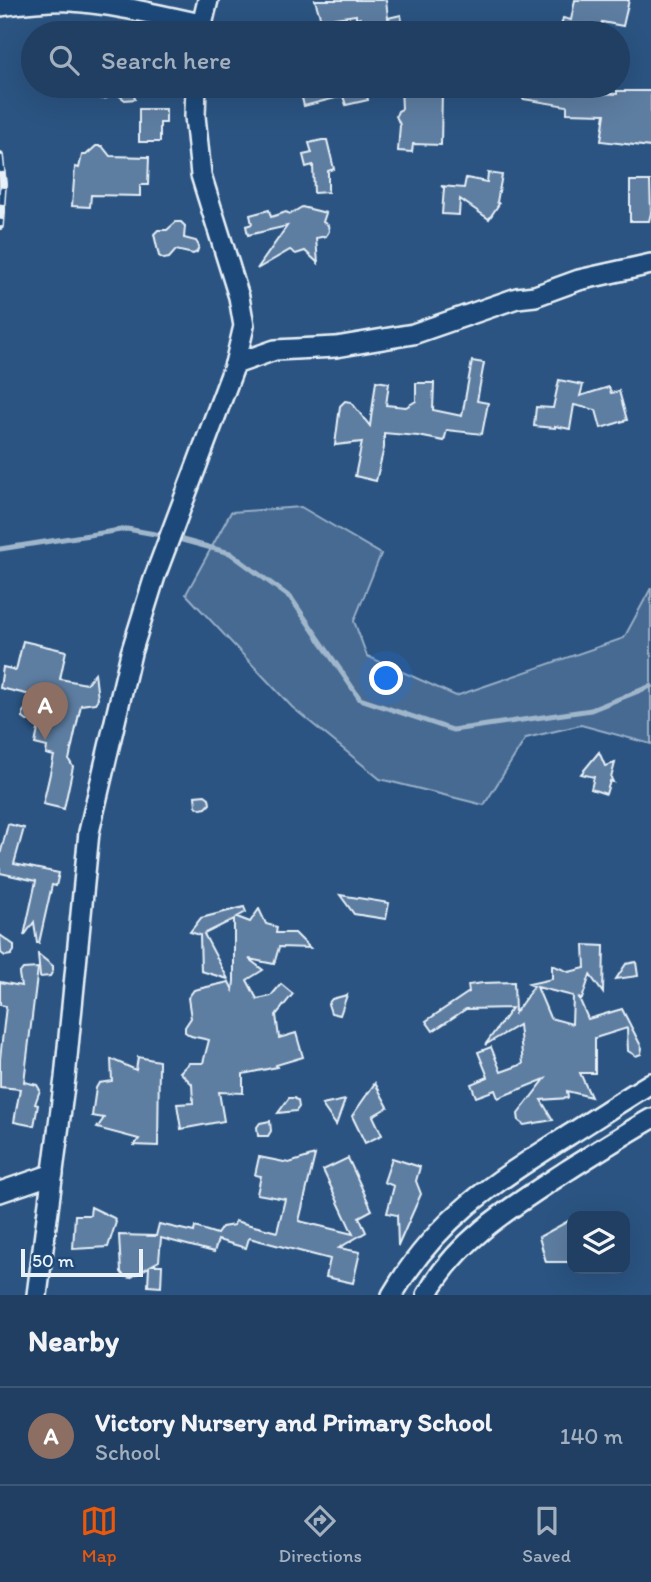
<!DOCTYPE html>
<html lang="en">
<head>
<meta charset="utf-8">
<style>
	body { margin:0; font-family:Itim,sans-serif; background:#2d4a6b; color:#f1f3f6 }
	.controls { position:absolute; right:21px; bottom:21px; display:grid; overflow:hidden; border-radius:14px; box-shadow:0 7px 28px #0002 }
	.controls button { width:63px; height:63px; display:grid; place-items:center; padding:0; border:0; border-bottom:2px solid #3d5877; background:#203f62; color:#f1f3f6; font:35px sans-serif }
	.scale { position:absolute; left:21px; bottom:18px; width:122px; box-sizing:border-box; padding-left:7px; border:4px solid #e8f1f8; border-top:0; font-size:19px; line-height:24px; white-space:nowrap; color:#e8f1f8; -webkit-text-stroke:5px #1f4a7a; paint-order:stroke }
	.you { position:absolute; left:387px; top:679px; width:24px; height:24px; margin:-18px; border:5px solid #fff; border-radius:50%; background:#1a73e8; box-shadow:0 0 0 10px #1a73e833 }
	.badge { display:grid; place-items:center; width:46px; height:46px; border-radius:50%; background:#ea580c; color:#fff; font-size:23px; font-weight:700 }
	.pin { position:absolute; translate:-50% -58px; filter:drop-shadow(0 2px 4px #0008) }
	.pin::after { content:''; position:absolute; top:37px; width:24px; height:21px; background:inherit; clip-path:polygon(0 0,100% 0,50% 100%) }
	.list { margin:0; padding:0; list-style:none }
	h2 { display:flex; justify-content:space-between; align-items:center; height:91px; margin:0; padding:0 28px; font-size:30px }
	h2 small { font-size:23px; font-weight:400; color:#a2afbe }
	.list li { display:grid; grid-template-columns:46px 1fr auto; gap:21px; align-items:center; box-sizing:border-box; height:98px; padding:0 28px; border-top:2px solid #3d5877 }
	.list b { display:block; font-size:26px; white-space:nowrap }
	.list p { margin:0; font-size:23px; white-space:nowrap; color:#a2afbe }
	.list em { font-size:23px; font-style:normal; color:#a2afbe }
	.icon { flex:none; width:38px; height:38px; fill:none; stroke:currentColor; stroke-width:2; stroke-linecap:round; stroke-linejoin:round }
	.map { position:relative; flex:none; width:651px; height:1295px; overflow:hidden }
	.search { position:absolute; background:#203f62; box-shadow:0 7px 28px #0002; left:21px; right:21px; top:21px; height:77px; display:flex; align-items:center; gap:18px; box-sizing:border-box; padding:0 24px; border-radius:38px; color:#a2afbe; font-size:26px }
	.sheet { height:189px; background:#203f62 }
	nav { display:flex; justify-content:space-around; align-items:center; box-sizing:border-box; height:98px; border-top:2px solid #3d5877; background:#203f62; font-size:19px; color:#a2afbe }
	nav a { display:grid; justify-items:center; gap:4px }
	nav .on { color:#ea580c }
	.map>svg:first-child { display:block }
	.green { fill:#476b93; stroke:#98aec6; stroke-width:2 }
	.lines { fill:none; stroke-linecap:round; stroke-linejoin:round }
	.stream { stroke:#a0b6cb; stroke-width:5 }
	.building { fill:#5d7da1; stroke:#e8f1f8; stroke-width:2; fill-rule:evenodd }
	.minor-casing { stroke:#e8f1f8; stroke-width:24 }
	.minor { stroke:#1f4a7a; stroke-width:19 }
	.rail-casing { stroke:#e8f1f8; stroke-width:8 }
	.rail { stroke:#1f4a7a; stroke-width:5; stroke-dasharray:16; stroke-linecap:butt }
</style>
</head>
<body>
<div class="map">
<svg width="651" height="1295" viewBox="0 0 651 1295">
	<rect width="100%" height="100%" fill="#2b5482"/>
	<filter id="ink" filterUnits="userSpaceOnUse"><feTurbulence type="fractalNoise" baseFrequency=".0143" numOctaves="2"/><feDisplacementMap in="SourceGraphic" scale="14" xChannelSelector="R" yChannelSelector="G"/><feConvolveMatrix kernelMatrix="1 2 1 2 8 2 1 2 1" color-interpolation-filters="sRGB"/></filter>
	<g filter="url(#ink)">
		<path class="green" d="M301,507l80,47 -27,67 13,35 89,40 168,-58 27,-50v156l-70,-19 -55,13 -42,67 -104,-26 -88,-72 -106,-113 45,-82z"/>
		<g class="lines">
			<g class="stream">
				<path d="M175,538l55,15 61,45 69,101 93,31 138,-20 60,-24"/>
				<path d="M0,549l127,-20 39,7"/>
			</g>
		</g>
		<g class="building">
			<path d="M315,0h71l2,18 13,-3 3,18h-41l-3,-15 -4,1v-4l-35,5z"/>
			<path d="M575,0h54l-6,26 -21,-4 -3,11h-40l4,-15 8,2z"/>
			<path d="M99,86h17l-9,12 -6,1 -7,-5z"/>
			<path d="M129,86l4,3 2,10 -10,1 -8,-6 6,-7z"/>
			<path d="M299,86h66l3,14 -22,5 -3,-9 -39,10z"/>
			<path d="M401,86h37v4h4l-1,55 -28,-1 -1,8 -14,-1 2,-26 -4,-9 2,-5 4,-2z"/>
			<path d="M547,86h14v6l56,2v-3h34v56l-50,-6 4,-27 -38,-1v-7l-44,-7 1,-9 22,1z"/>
			<path d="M139,109h27v14h-6v19h-21z"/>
			<path d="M322,140h5l7,29 -6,2v21l-14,1 -1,-28 -7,2 -3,-12 9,-2 -3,-10z"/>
			<path d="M96,146h6l8,10 39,1 -1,28h-8v11l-49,-1 -1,12 -18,-1 3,-39 4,1 3,-13h4z"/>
			<path d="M488,173l14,2 -5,27 2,2 -10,15 -29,-20 -1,16 -17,-1 2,-26 -3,-2 23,2 2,-10 21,4z"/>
			<path d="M630,181h20l1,32 -2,8h-19z"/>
			<path d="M302,207l24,6 -3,9 5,3 1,6 -3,5 -10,2 2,25 -13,-12 -9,3 -6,-4 -33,19 30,-43 -39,9 -2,-9 6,-2 -2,-9 19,-5 2,7 15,-5 4,2z"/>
			<path d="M176,222h5l4,4 -1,12 12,3 3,5 -2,6 -4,2 -17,-4 -7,8 -5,1 -5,-3 -5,-22 4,-4h9z"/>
			<path d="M472,361l12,2 -7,38 11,2 -6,31 -35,-4 -3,11 -26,-5 -34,-3v15l-8,33 -21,-5 7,-34 -27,3 5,-39 5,-5 6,1 19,24 6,-45 13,2 -3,22 20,2 10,-6v-18h18l-1,27 29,6z"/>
			<path d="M559,380l24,5 -3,11 29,-9 2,6 8,-2 8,29 -26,8 -5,-18 -22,-5 -4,24 -15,-3v2l-21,-2 2,-19 17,1z"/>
			<path d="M23,641l43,10 -6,28 26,5 9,-11 3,26 -3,4 -14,2 -12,55 4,7 -9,42 -21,-5 11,-48 -8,-2 1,-7 -12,-3 5,-24 -13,1 -4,-3v-6l12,-16 -35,-8 3,-21 13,3z"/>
			<path d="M599,752l6,14 10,-3 -4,15 2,4 -3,-1 -4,13 -15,-5 3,-12 -13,-3z"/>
			<path d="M205,795l4,3 1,6 -4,4 -5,1 -5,-3 -1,-10z"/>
			<path d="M8,824l16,4 -10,36 45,9 -3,13 -4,-1 -13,58h-2l-3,-21 -10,14 12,-55 -36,-8v-18z"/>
			<path d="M340,895l49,8 -3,16 -32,-5z"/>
			<path d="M244,907l2,5 -9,5 13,5 9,-13 7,15 11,3 -1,6h19l15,15 -31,-1 -5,17 -25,-5 14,11 -16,10 10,19 14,-3 10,-12 12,10 -17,21 3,23 17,-5 7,24 -27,8 1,2 -34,7v19l-24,-1 5,29 -43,8 -4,-25 16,-1 -1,-19 -12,-12 9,-9h14l6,-23 -18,-4 -6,-4v-5l6,-9 -3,-20 6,-8 35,-8 4,8 1,-9v-62l-30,15 24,45 -27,-8 -1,-36 -10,-3 11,-14z"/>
			<path d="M0,935l14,10v6l-3,4 -6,1 -4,-3z"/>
			<path d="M584,945l20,1 -1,47 -13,-18 -8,24 -3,-1 9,21 34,-10 20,39 -1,6 -5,2 -8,-5 -1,-23 -32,10v35h-15l11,24 -24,-6 1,7 -27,2 12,20 -29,5 -5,-4 -1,-7 27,-35 -47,19 -3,-8 -19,7 -5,-13 17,-7 -10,-25 13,-5 10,25 22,-8 -4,-39 -34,20 27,-37 -46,1 -33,22 -7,-10 43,-29 -1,-7 15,-2 31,-1 1,31 19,-27 -5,-2 23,-5v-14l17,7 16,-4zM537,987l36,9 -1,28 -22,-6z"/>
			<path d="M38,954l15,12v5l-3,5 -10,1z"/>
			<path d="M636,962l2,14 -22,3 10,-15z"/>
			<path d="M38,968l-14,114 13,3 3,5 -5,14 3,1 -4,21 -20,-4 6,-33 -20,-2v-28l6,-53 -6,-1v-23l21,4 -2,-12 4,-5z"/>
			<path d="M347,995l-7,20 -9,-2 -3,-9 4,-5z"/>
			<path d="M138,1057l21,4 -1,85 -24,-1 5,-6 -42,-11 7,-10 -12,-2 4,-28 3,-5 13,-2 -1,-22 25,11z"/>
			<path d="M375,1083l13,24 -15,9 9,19 -17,8 -13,-27z"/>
			<path d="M289,1098h5l4,3 1,6 -3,4 -18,2z"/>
			<path d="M345,1100l-9,25 -14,-20z"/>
			<path d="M270,1121l1,10 -3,5h-10l-1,-9 3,-4z"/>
			<path d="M315,1155l-16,66 54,13 -30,-64 25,-12 24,52 -13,7 7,15 -27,16 21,4 -7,31 -27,-6 4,-18 -81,-21 -3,10 -28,-8 -4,12 -53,-14 -2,23 -7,4h10l-1,22 -13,-1 1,-19 -19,11 -6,-2 -3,-4 -2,-37 37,1 3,-12 35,8 1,-5 22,7 5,-7 12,-2 1,-4 42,11 8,-33 -28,-5 4,-18 -6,-1 4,-18 30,6z"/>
			<path d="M392,1158l28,9 -4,14 5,13 -23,52 -1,-31 -10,-2 7,-27 -10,-4z"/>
			<path d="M91,1207l23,11 2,4 -8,25 -35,2 2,-34h15z"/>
			<path d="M572,1219v43h-26l-7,-25z"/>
		</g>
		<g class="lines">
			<defs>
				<g id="minor">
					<path d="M0,6c23,-3 47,-6 71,-5 44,3 87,14 130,23"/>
					<path d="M200,33l8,-33"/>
					<path d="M235,364l40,-14 61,-3 77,-13 104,-36 18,-2 44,-16 72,-16"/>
					<path d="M0,1192l53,-18"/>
					<path d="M37,1295l28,-217 24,-246 42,-179 24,-77 80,-212 9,-38 -5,-29 -38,-122 -6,-59 1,-30"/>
					<path d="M392,1295c46,-78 103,-113 177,-160 27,-17 54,-35 82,-52"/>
					<path d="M427,1295c30,-56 89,-91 141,-125 27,-17 55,-35 83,-51"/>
				</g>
			</defs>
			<use href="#minor" class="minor-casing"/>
			<use href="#minor" class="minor"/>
			<defs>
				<path id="rail" d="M0,156l3,28 -3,42"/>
			</defs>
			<use href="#rail" class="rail-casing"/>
			<use href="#rail" class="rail"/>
		</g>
	</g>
</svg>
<div class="controls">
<button><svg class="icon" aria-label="layers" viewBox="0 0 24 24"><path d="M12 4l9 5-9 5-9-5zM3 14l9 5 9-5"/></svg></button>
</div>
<div class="scale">50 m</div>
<div class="you"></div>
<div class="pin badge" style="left:45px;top:740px;background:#8d6e63">A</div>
<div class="search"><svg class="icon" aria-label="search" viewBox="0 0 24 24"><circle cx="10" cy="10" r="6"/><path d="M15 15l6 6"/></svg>Search here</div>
</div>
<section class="sheet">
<h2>Nearby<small></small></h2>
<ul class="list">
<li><span class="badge" style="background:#8d6e63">A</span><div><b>Victory Nursery and Primary School</b><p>School</p></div><em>140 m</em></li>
</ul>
</section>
<nav>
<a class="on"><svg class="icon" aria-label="map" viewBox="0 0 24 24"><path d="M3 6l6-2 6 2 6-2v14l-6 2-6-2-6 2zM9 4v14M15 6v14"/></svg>Map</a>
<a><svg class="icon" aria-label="directions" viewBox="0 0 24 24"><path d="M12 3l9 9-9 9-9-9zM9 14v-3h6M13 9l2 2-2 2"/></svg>Directions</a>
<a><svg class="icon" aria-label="saved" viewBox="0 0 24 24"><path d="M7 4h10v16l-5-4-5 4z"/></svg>Saved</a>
</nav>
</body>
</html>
